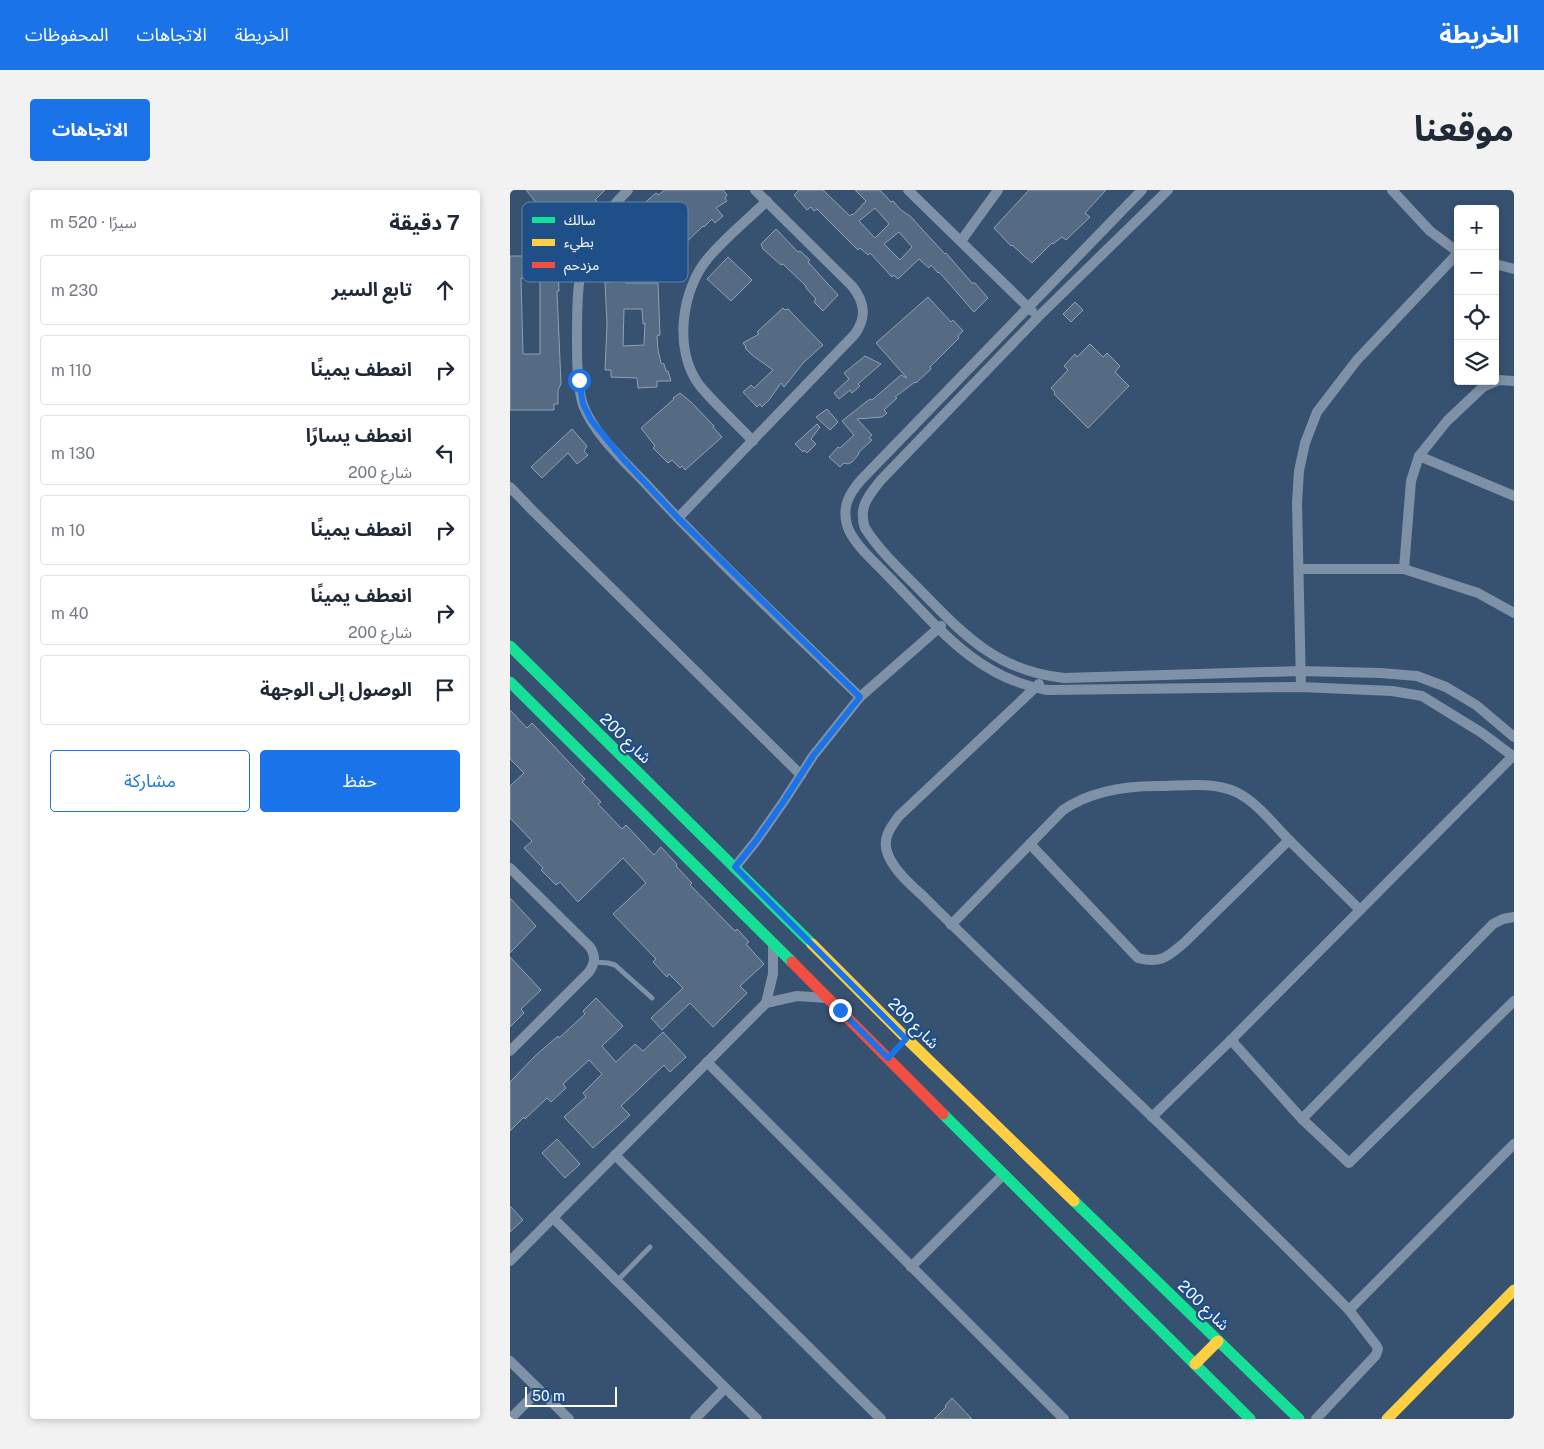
<!DOCTYPE html>
<html lang="ar">
<head>
<meta charset="utf-8">
<style>
	body { margin:0; font-family:"Public Sans","Noto Sans Arabic",sans-serif; background:#f2f2f3; color:#1f2937; direction:rtl }
	.controls { position:absolute; right:15px; top:15px; display:grid; overflow:hidden; border-radius:5px; box-shadow:0 2px 8px #0003 }
	.controls button { width:45px; height:45px; display:grid; place-items:center; padding:0; border:0; border-bottom:1px solid #e0e1e3; background:#fff; color:#1f2937; font:25px sans-serif }
	.scale { position:absolute; left:15px; bottom:12px; width:92px; box-sizing:border-box; padding-left:5px; border:2px solid #fff; border-top:0; font-size:14px; line-height:18px; white-space:nowrap; color:#fff; -webkit-text-stroke:4px #1f4f89; paint-order:stroke }
	.stop { position:absolute; width:15px; height:15px; margin:-11px; border:4px solid #1a73e8; border-radius:50%; background:#fff }
	.stop.end { background:#1a73e8; border-color:#fff; box-shadow:0 1px 5px #0008 }
	.list { margin:0; padding:0; list-style:none }
	h2 { display:flex; justify-content:space-between; align-items:center; height:65px; margin:0; padding:0 20px; font-size:21px }
	h2 small { font-size:16px; font-weight:400; color:#747a83 }
	.list li { display:grid; grid-template-columns:32px 1fr auto; gap:15px; align-items:center; box-sizing:border-box; height:70px; margin:0 10px 10px; padding:0 10px; border:1px solid #e0e1e3; border-radius:5px }
	.list b { display:block; font-size:19px; white-space:nowrap }
	.list p { margin:0; font-size:16px; white-space:nowrap; color:#747a83 }
	.list em { font-size:16px; font-style:normal; color:#747a83 }
	.actions { display:flex; gap:10px; padding:15px 20px }
	.actions a { flex:1; padding:11px 0; border:1px solid #1a73e8; border-radius:5px; text-align:center; font-size:18px; color:#1a73e8 }
	.actions .main { background:#1a73e8; color:#fff }
	.icon { flex:none; width:28px; height:28px; fill:none; stroke:currentColor; stroke-width:2; stroke-linecap:round; stroke-linejoin:round }
	.map { position:relative; flex:none; width:1004px; height:1229px; overflow:hidden; direction:ltr; border-radius:5px }
	header { display:flex; align-items:center; gap:30px; box-sizing:border-box; height:70px; padding:0 25px; background:#1a73e8; color:#fff }
	header strong { font-size:24px }
	nav { display:flex; gap:28px; margin-inline-start:auto; font-size:18px }
	.intro { display:flex; align-items:center; justify-content:space-between; box-sizing:border-box; height:120px; padding:0 30px }
	h1 { margin:0; font-size:35px }
	.button { padding:12px 22px; border-radius:5px; background:#1a73e8; color:#fff; font-size:18px; font-weight:700 }
	main { display:flex; gap:30px; padding:0 30px }
	aside { flex:1; background:#fff; border-radius:5px; box-shadow:0 2px 8px #0003 }
	.map>svg:first-child { display:block }
	.building { fill:#556a83; stroke:#92a1b4; fill-rule:evenodd }
	.lines { fill:none; stroke-linecap:round; stroke-linejoin:round }
	.lane { stroke:#7e91a6; stroke-width:5 }
	.street { stroke:#7e91a6; stroke-width:10 }
	.fast { stroke:#16e098; stroke-width:11 }
	.slow { stroke:#ffcf43; stroke-width:11 }
	.jam { stroke:#f24e42; stroke-width:11 }
	.route { stroke:#1a73e8; stroke-width:6 }
	.labels { text-anchor:middle; stroke-width:4.5; stroke-linejoin:round; paint-order:stroke }
	.street-label { font-size:16px; fill:#fff; stroke:#1f4f89 }
	.key { fill:#1f4f89; stroke:#6284ac; stroke-width:1 }
	.key-label { font-size:14px; fill:#fff }
</style>
</head>
<body>
<header>
<strong>الخريطة</strong>
<nav><a>الخريطة</a><a>الاتجاهات</a><a>المحفوظات</a></nav>
</header>
<div class="intro"><h1>موقعنا</h1><a class="button">الاتجاهات</a></div>
<main>
<div class="map">
<svg width="1004" height="1229" viewBox="0 0 1004 1229">
	<rect width="100%" height="100%" fill="#375171"/>
	<g class="building">
		<path d="M16,0h79l-10,10 2,1 -17,17 -3,-3 -14,14 -19,-20 -2,1z"/>
		<path d="M154,0h59l4,5 -2,3 2,3 -11,7 7,8 -8,7 -3,-4 -8,8 -1,-1 -27,26 -19,-22 -14,12 -14,-15 4,-4 -3,-3 14,-11 -3,-3 15,-13 3,2z"/>
		<path d="M289,0h24l27,26 2,-2 1,1 13,-14 -11,-11h25l11,12 2,-1 8,9 9,6 35,38 1,-1 26,30h3l13,15 -14,14 -35,-40 -1,1 -7,-8 -2,3 -10,-9 -21,20 -5,-4 -1,2 -22,-24 -2,2 -8,-7 -2,2 -41,-41 -3,2 -3,-4 -4,3 -13,-15zM365,18l14,16 -14,14 -16,-17zM389,42l13,15 -12,13 -16,-16z"/>
		<path d="M519,0h77l-21,23 5,4 -24,23 -4,-3 -9,7 -1,-1 -20,20 -20,-18 -1,1 -17,-18z"/>
		<path d="M266,39l22,23 2,-1 10,9 -2,2 30,33 -15,16 -9,-9 2,-3 -10,-11v-2l-23,-22 -2,1 -18,-16 -2,-5z"/>
		<path d="M45,62v15h3l1,24h-2l4,93 -3,6v14h-4v6h-44v-154h23v-3zM11,88h19v76h-17z"/>
		<path d="M218,67l24,23 -21,21 -24,-22z"/>
		<path d="M100,88h16v5h32l2,52 -3,1 1,14 3,13 3,1 2,7h2l3,10h-14v6l-19,1 -1,-10 -26,-1v-7h-6l2,-46 -2,-42h5zM114,119h18l1,15 2,-1 -1,22 -21,1z"/>
		<path d="M418,107l23,25 2,-2 10,11 -5,5 1,2 -29,29 1,2 -15,14 -1,-1 -20,15 2,1 -13,12 3,3 -5,4 -25,2 15,16 -3,3 3,2 -14,13 1,1 -7,8 -4,2 -4,-1 -4,4 -11,-10 9,-10 2,1 14,-13 -12,-14 28,-22 2,1 29,-25 6,3 -31,-35z"/>
		<path d="M565,112l8,8 -12,12 -8,-8z"/>
		<path d="M273,118l2,2 3,-1 35,36 -19,17 -20,25 -3,-4 -12,17 -7,7 -2,-3 -3,3 -14,-15 8,-7 3,3 19,-18 -21,-15 -7,-7 1,-1 -3,-4 16,-9 -2,-2z"/>
		<path d="M580,154l13,13 4,-4 13,13 -5,6 14,14 -41,42 -34,-34 1,-2 -4,-4 17,-18 -4,-4 11,-12 2,3z"/>
		<path d="M355,166l16,8 -23,20 2,2 -8,7 -2,-3 -11,9 -5,-6 15,-14 -5,-6z"/>
		<path d="M170,203l11,9 23,24 -1,1 9,10 -37,33 -3,-4 -2,2 -8,-8 -4,3 -15,-15 2,-2 -14,-18 33,-29 -1,-1z"/>
		<path d="M317,219l11,13 -8,8 -14,-13z"/>
		<path d="M307,234l3,3 -9,12 5,5 -9,9 -3,-3 -1,2 -8,-8z"/>
		<path d="M62,239l15,17 -3,5 4,4 -11,9 -9,-11 -26,25 -11,-11z"/>
		<path d="M0,520l17,18 5,-5 53,56 -3,3 19,20 -3,2 24,25 4,-4 28,30 7,-8 16,17 -1,2 16,17 -2,2 45,46 2,-2 12,13 -3,2 18,20 -24,22 7,7 -34,34 -23,-24 -28,27 -11,-12 32,-30 -14,-14 -2,3 -14,-15 3,-3 -43,-45 33,-31 -23,-25 -45,44 -18,-20 -4,3 -15,-15 2,-2 -19,-20 8,-7 -22,-23v-32l14,-13 -14,-14z"/>
		<path d="M0,708l26,28 -26,27z"/>
		<path d="M0,767l31,33 -20,19 3,4 -14,14z"/>
		<path d="M86,808l27,28 -21,20 14,16 19,-18 8,7 20,-19 23,25 -16,15 -6,-7 -43,41 9,9 -37,33 -29,-31 22,-20 -3,-4 19,-19 -13,-14 -26,24 3,4 -15,14 -4,-4 -22,21 -1,-2 -14,14v-49l25,-26 23,-20 1,2 26,-24 -2,-3z"/>
		<path d="M47,949l23,25 -15,14 -23,-25z"/>
		<path d="M0,1016l13,14 -13,12z"/>
		<path d="M442,1208l20,21h-38l12,-12 -1,-1z"/>
	</g>
	<g class="lines">
		<g class="lane">
			<path d="M84,772l14,1 7,2 37,33"/>
			<path d="M107,1091l33,-34"/>
		</g>
		<g class="street">
			<path d="M118,0c-50,51 -51,82 -51,151 0,20 0,44 6,64 11,29 42,57 63,79 68,74 142,143 214,213"/>
			<path d="M398,0l124,121"/>
			<path d="M632,0l-281,290c-12,14 -19,26 -14,45 5,18 29,38 42,52 47,48 87,101 158,113l254,-3 91,4 30,5 60,37 32,24"/>
			<path d="M658,0l-130,127 -158,164c-12,15 -22,27 -15,47 14,22 34,41 53,60 45,46 78,83 146,90l236,-7 80,2 37,3 29,11 30,18 38,32"/>
			<path d="M882,0l38,41 28,21"/>
			<path d="M451,51l37,-51"/>
			<path d="M985,74l19,5"/>
			<path d="M243,251c-17,-18 -37,-36 -53,-55 -27,-35 -19,-97 9,-129 17,-20 39,-38 58,-56"/>
			<path d="M909,266l95,40"/>
			<path d="M0,297l23,24 268,264"/>
			<path d="M168,328l177,-184c12,-17 10,-32 -3,-48l-97,-96"/>
			<path d="M789,379h105l74,24 36,20"/>
			<path d="M894,379l7,-88 8,-25 28,-35 36,-34 16,-7 15,1"/>
			<path d="M529,494l-140,132c-10,13 -18,24 -10,41 7,15 22,28 34,39 28,28 56,55 84,82 115,110 231,219 342,332l165,-166"/>
			<path d="M791,497l-4,-184 2,-32 6,-28 12,-31 40,-52 101,-107"/>
			<path d="M520,654l108,114c23,6 29,-1 46,-15l105,-103"/>
			<path d="M225,677l21,-26 28,-40 29,-45 47,-59 81,-71"/>
			<path d="M0,678l80,79c6,9 5,16 -1,25l-79,79"/>
			<path d="M441,735l112,-115c28,-19 61,-24 94,-24 25,0 56,-5 79,6 21,10 38,33 54,49 23,23 47,46 70,69"/>
			<path d="M256,813l31,-7 30,2"/>
			<path d="M721,850l71,79 47,44 165,-162"/>
			<path d="M197,872l357,357"/>
			<path d="M642,927l79,-77 283,-285"/>
			<path d="M792,929l191,-195 10,-5 11,-2"/>
			<path d="M105,965l266,264"/>
			<path d="M43,1028l204,201"/>
			<path d="M0,1071l256,-258 7,-29v-31"/>
			<path d="M401,1077l93,-93"/>
			<path d="M0,1171l59,58"/>
			<path d="M0,1229l29,-29"/>
			<path d="M185,1229l30,-31"/>
			<path d="M806,1229l60,-64 2,-6 -2,-4 -27,-35"/>
		</g>
		<g class="fast">
			<path d="M0,456l302,298"/>
			<path d="M0,492l282,280"/>
			<path d="M433,924l307,305"/>
			<path d="M564,1011l225,218"/>
		</g>
		<g class="slow">
			<path d="M302,754l95,95 167,162"/>
			<path d="M685,1174l23,-23"/>
			<path d="M877,1229l127,-129"/>
		</g>
		<path class="jam" d="M282,772l151,152"/>
	</g>
	<g class="lines">
		<path class="route" d="M69,190l4,24 8,16 32,39 55,59 182,179 -47,59 -29,45 -28,40 -21,26 171,172 -18,19 -48,-48"/>
	</g>
	<g class="labels">
		<g class="street-label">
			<text transform="translate(116 548) rotate(44)" y="6">شارع 200</text>
			<text transform="translate(404 833) rotate(45)" y="6">شارع 200</text>
			<text transform="translate(694 1115) rotate(44)" y="6">شارع 200</text>
		</g>
	</g>
	<rect x="12" y="12" width="166" height="80" rx="8" class="key"/>
	<rect x="22" y="27" width="23" height="6" fill="#16e098"/>
	<rect x="22" y="49" width="23" height="7" fill="#ffcf43"/>
	<rect x="22" y="72" width="23" height="6" fill="#f24e42"/>
	<g class="key-label">
		<text x="54" y="35">سالك</text>
		<text x="54" y="57">بطيء</text>
		<text x="54" y="80">مزدحم</text>
	</g>
</svg>
<div class="controls">
<button>+</button>
<button>−</button>
<button><svg class="icon" aria-label="locate" viewBox="0 0 24 24"><circle cx="12" cy="12" r="6"/><path d="M12 2v4M12 18v4M2 12h4M18 12h4"/></svg></button>
<button><svg class="icon" aria-label="layers" viewBox="0 0 24 24"><path d="M12 4l9 5-9 5-9-5zM3 14l9 5 9-5"/></svg></button>
</div>
<div class="scale">50 m</div>
<div class="stop" style="left:69px;top:190px"></div>
<div class="stop end" style="left:330px;top:820px"></div>
</div>
<aside>
<h2>7 دقيقة<small>سيرًا · 520 m</small></h2>
<ul class="list">
<li><svg class="icon" aria-label="ahead" viewBox="0 0 24 24"><path d="M12 20V5M6 11l6-6 6 6"/></svg><div><b>تابع السير</b></div><em>230 m</em></li>
<li><svg class="icon" aria-label="right" viewBox="0 0 24 24"><path d="M7 20v-9h11M14 6l5 5-5 5"/></svg><div><b>انعطف يمينًا</b></div><em>110 m</em></li>
<li><svg class="icon" aria-label="left" viewBox="0 0 24 24"><path d="M17 20v-9H6M10 6l-5 5 5 5"/></svg><div><b>انعطف يسارًا</b><p>شارع 200</p></div><em>130 m</em></li>
<li><svg class="icon" aria-label="right" viewBox="0 0 24 24"><path d="M7 20v-9h11M14 6l5 5-5 5"/></svg><div><b>انعطف يمينًا</b></div><em>10 m</em></li>
<li><svg class="icon" aria-label="right" viewBox="0 0 24 24"><path d="M7 20v-9h11M14 6l5 5-5 5"/></svg><div><b>انعطف يمينًا</b><p>شارع 200</p></div><em>40 m</em></li>
<li><svg class="icon" aria-label="arrive" viewBox="0 0 24 24"><path d="M6 21V4h12l-3 4 3 4H6"/></svg><div><b>الوصول إلى الوجهة</b></div></li>
</ul>
<div class="actions"><a class="main">حفظ</a><a>مشاركة</a></div>
</aside>
</main>
</body>
</html>
